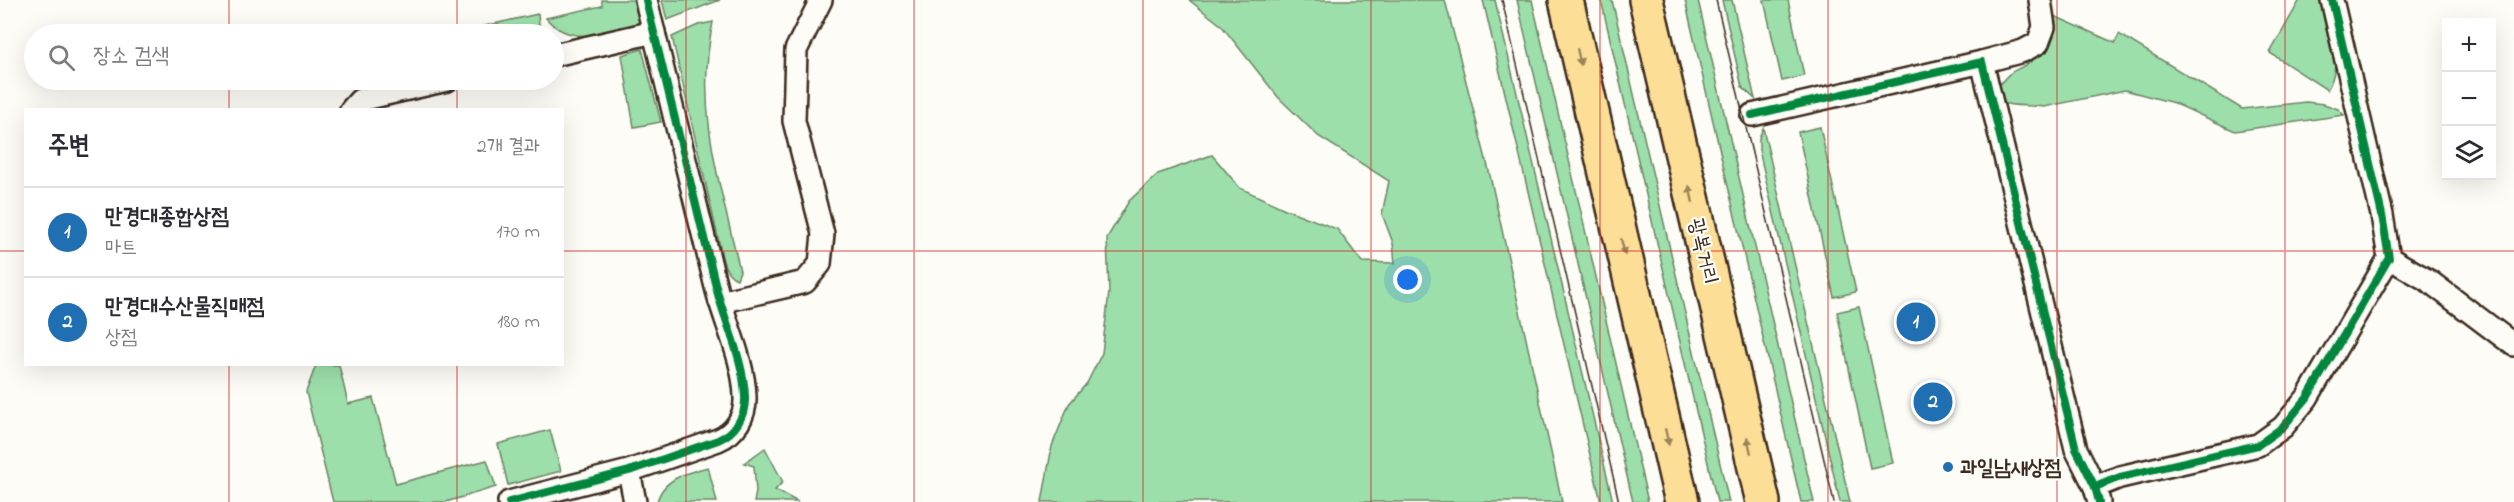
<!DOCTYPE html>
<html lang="ko">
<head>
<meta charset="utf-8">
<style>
	body { margin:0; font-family:"Indie Flower","Poor Story",sans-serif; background:#f7f7f7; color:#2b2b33 }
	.controls { position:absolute; right:18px; top:18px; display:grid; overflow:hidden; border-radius:0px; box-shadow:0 6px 24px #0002 }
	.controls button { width:54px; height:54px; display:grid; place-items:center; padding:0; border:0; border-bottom:2px solid #e1e1e2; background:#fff; color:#2b2b33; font:30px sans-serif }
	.you { position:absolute; left:1408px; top:280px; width:21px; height:21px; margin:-15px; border:4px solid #fff; border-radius:50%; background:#1a73e8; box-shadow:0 0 0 9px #1a73e833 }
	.badge { display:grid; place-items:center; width:39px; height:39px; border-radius:50%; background:#1f6fb2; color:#fff; font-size:20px; font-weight:700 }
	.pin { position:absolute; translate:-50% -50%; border:3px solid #fff; box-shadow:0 2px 6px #0006 }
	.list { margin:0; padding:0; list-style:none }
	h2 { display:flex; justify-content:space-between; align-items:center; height:78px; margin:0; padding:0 24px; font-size:26px }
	h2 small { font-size:20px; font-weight:400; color:#7c7c81 }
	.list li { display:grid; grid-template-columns:39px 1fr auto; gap:18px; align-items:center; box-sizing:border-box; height:90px; padding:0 24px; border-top:2px solid #e1e1e2 }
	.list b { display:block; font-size:22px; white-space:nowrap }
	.list p { margin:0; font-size:20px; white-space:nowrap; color:#7c7c81 }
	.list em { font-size:20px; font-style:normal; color:#7c7c81 }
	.icon { flex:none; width:33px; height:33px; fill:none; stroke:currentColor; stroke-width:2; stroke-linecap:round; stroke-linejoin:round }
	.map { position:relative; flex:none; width:2514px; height:502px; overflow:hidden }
	.search { position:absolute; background:#fff; box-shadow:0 6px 24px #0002; left:24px; top:24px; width:540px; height:66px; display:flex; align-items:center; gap:15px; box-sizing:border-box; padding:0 21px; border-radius:33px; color:#7c7c81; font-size:22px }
	.panel { position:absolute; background:#fff; box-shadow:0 6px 24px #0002; left:24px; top:108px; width:540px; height:258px; border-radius:0px }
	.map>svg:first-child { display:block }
	.green { fill:#9cdfab; stroke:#6c8464; stroke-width:1.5 }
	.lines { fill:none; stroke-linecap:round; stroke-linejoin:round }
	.minor-casing { stroke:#3b2a1e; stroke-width:26 }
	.trunk-casing { stroke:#3b2a1e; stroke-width:38 }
	.minor { stroke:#fdfcf7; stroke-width:21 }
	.trunk { stroke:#fcde96; stroke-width:33 }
	.tram { stroke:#3b2a1e; stroke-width:1.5 }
	.cycleway-casing { stroke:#fdfcf7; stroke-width:11 }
	.cycleway { stroke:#00873e; stroke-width:8 }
	.oneway { fill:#9c845a }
	.grid { fill:none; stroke:#d62828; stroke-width:1.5; stroke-opacity:0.55 }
	.poi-dot { fill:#1f6fb2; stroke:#fdfcf7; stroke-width:2 }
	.labels { text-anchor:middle; stroke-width:4.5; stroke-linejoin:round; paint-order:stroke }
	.street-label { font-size:21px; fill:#3b2a1e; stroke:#fdfcf7 }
	.poi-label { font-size:21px; font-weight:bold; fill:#3b2a1e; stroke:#fdfcf7; text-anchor:start }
</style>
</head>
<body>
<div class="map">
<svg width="2514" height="502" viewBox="0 0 2514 502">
	<rect width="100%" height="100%" fill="#fdfcf7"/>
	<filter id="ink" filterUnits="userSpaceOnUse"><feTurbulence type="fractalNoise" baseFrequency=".0167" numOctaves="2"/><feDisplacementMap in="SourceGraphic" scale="12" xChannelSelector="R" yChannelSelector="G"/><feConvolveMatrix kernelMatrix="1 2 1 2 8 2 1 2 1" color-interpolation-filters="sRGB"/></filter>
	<g filter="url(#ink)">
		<g class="green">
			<path d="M602,0h35l5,22c-32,9 -70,27 -96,-4l56,-12z"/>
			<path d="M662,0h58l-53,20z"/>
			<path d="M1189,0h256l44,171 73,331h-520l10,-56 17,-42 18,-21 15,-30 7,-61 -2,-54 22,-37 29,-27 54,-19 28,33 45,21 52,20 25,33 33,1 -2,-20 -11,-29 7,-33 -71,-45 -40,-39 -57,-72z"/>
			<path d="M1483,0h12l118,502h-12z"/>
			<path d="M1517,0h15l116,502h-15z"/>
			<path d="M1601,0h11l117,502h-12z"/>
			<path d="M1685,0h13l116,502h-13z"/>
			<path d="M1722,0h10l23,99 -13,-12z"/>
			<path d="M1764,0h24l16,76 -22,5z"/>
			<path d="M2300,0h20c14,25 23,65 7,90l-57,-37z"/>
			<path d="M538,14l2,20h-91z"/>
			<path d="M2052,15l63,28 4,-9 123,75 64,-7 18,2 14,5 6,6 -109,16 -61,-28 -49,-13 -81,17c-15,-3 -29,1 -44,-5l-3,-13c15,-25 25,-17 40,-33 10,-11 11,-27 15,-41z"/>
			<path d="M713,22c-19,88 8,164 27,249l-3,8c-14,-5 -15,-24 -18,-37l-47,-205 26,-12z"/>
			<path d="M642,49l19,73 -27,5 -12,-72z"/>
			<path d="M1820,127l36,165 -22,5 -36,-165z"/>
			<path d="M1763,128l87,374h-10l-81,-352v-12z"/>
			<path d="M1859,307l34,156 -23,5 -33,-156z"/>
			<path d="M316,365h23l9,39 25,-6 23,86 91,-24 9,27 -50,15h-113l-27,-110z"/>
			<path d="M550,430l11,41 -53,14 -10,-41z"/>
			<path d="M765,448l18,34 -8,8 23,12h-44l2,-10 -2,-26 -10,-3z"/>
			<path d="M708,467l9,35h-60c5,-23 31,-30 51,-35z"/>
		</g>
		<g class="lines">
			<defs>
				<g id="minor">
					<path d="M554,55l100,-23"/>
					<path d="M1982,62l41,-11 15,-8 6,-16 -4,-27"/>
					<path d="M351,110l9,-10 87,-20"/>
					<path d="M1752,115l230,-53 94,387 19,38"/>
					<path d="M2389,258l40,23 85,64"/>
					<path d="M720,302l85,-20 15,-18 3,-30 -29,-113 2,-71 25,-50"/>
					<path d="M629,471l6,31"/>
					<path d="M509,502l120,-31 89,-31c17,-7 28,-24 27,-43 -1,-37 -20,-74 -29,-110 -23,-95 -46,-191 -70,-287"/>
					<path d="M2099,502l-4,-15 25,-10 138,-32 25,-18 24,-29 82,-140 -7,-43 -50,-215"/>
				</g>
				<g id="trunk">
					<path d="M1566,0l116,502"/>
					<path d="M1646,0l117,502"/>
				</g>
			</defs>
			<use href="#minor" class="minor-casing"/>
			<use href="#trunk" class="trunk-casing"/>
			<use href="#minor" class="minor"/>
			<use href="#trunk" class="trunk"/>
			<g class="tram">
				<path d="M1502,0l117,502"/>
				<path d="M1716,0l118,502"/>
			</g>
			<defs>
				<g id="cycleway">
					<path d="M1752,115l230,-53 94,387 19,38"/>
					<path d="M509,502l120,-31 89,-31c17,-7 28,-24 27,-43 -1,-37 -20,-74 -29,-110 -23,-95 -46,-191 -70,-287"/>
					<path d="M2099,502l-4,-15 25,-10 138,-32 25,-18 24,-29 82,-140 -7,-43 -50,-215"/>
				</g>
			</defs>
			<use href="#cycleway" class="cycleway-casing"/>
			<use href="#cycleway" class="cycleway"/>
		</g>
		<defs><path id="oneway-solid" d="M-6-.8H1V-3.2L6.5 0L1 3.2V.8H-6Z" transform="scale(1.5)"/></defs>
		<g class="oneway">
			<use href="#oneway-solid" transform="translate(1579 57) rotate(77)"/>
			<use href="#oneway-solid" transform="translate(1691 194) rotate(-103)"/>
			<use href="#oneway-solid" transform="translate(1623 247) rotate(77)"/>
			<use href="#oneway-solid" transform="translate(1667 437) rotate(77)"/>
			<use href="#oneway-solid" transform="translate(1749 445) rotate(-103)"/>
		</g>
	</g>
	<path class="grid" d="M229,0v34M457,0v34M686,0v502M914,0v502M1143,0v502M1371,0v502M1600,0v502M1828,0v502M2057,0v502M2285,0v502M229,80v30M457,80v30M0,251h26M562,251h1952M229,364v138M457,364v138"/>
	<circle class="poi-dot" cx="1948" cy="467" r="6"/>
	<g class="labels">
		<g class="street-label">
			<text transform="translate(1704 251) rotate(77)" y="7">광복거리</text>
		</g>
		<g class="poi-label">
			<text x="1960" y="474">과일남새상점</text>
		</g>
	</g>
</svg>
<div class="controls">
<button>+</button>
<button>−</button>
<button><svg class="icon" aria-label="layers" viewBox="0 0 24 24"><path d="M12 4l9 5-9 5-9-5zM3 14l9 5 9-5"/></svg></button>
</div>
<div class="you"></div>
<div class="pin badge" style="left:1916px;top:322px">1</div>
<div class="pin badge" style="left:1933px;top:402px">2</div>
<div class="search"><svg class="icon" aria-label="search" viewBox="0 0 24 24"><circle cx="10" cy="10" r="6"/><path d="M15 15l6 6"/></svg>장소 검색</div>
<section class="panel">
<h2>주변<small>2개 결과</small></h2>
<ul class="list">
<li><span class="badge">1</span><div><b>만경대종합상점</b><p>마트</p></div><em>170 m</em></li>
<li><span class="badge">2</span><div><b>만경대수산물직매점</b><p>상점</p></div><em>180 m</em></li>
</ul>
</section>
</div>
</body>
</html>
